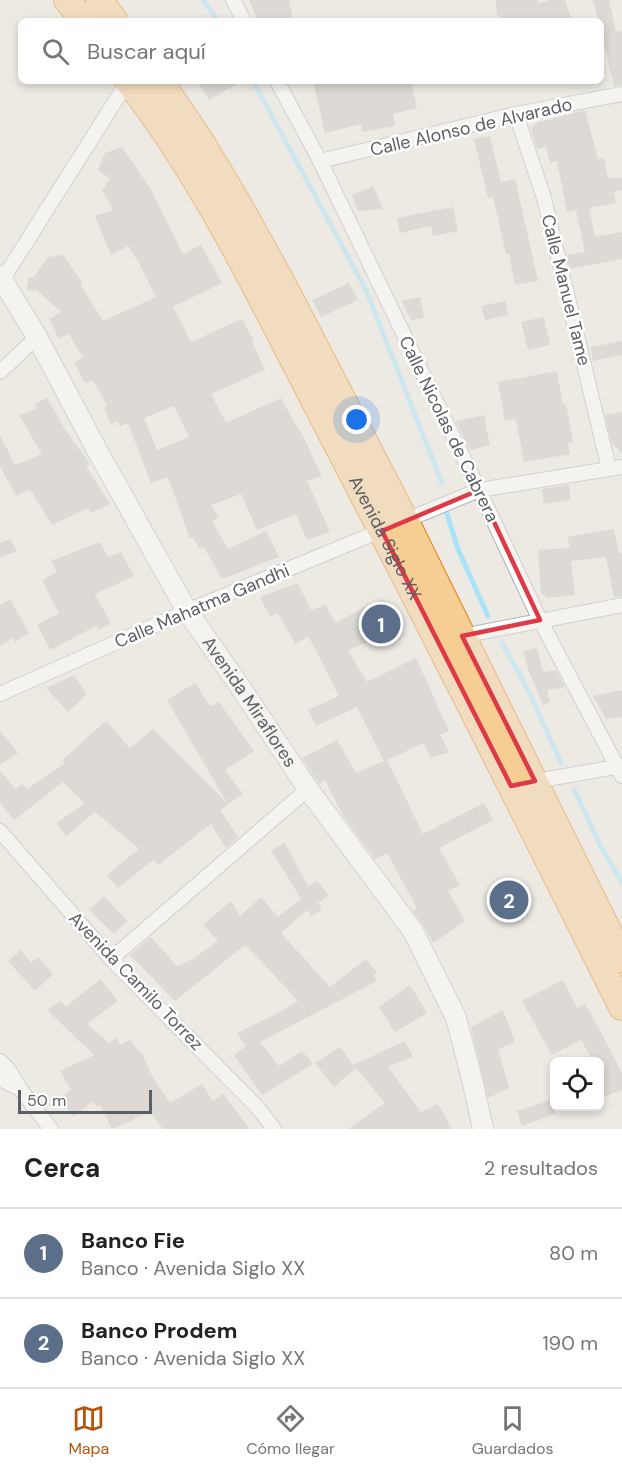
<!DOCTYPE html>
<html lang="es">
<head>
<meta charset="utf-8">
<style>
	body { margin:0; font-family:"DM Sans",sans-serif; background:#f2f2f2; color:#222 }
	.controls { position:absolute; right:18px; bottom:18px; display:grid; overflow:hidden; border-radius:9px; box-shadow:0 3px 9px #0003 }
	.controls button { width:54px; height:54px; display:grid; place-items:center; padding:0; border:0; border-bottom:2px solid #e0e0e0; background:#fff; color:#222; font:30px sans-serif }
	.scale { position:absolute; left:18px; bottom:15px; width:134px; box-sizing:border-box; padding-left:6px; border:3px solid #5c6064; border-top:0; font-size:16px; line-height:21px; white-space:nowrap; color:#5c6064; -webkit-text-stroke:4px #fff; paint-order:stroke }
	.you { position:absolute; left:357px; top:420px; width:21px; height:21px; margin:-15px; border:4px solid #fff; border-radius:50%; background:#1a73e8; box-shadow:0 0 0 9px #1a73e833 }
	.badge { display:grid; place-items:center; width:39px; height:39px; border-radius:50%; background:#b45309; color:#fff; font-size:20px; font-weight:700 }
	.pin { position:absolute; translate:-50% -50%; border:3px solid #fff; box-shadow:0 2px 6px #0006 }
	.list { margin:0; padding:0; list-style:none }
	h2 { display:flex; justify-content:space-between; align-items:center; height:78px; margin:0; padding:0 24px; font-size:26px }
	h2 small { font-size:20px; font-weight:400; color:#767676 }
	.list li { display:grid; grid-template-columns:39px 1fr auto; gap:18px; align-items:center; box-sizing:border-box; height:90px; padding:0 24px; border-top:2px solid #e0e0e0 }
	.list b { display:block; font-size:22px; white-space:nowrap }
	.list p { margin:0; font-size:20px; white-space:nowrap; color:#767676 }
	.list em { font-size:20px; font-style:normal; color:#767676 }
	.icon { flex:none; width:33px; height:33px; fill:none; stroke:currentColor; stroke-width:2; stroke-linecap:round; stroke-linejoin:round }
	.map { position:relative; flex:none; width:622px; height:1129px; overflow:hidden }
	.search { position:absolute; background:#fff; box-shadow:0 3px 9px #0003; left:18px; right:18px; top:18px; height:66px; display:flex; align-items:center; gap:15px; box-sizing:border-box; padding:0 21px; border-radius:9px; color:#767676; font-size:22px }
	.sheet { height:258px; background:#fff }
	nav { display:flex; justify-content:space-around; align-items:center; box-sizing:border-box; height:84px; border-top:2px solid #e0e0e0; background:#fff; font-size:16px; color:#767676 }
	nav a { display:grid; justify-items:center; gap:3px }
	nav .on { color:#b45309 }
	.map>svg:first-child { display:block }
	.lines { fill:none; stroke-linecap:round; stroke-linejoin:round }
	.stream { stroke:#a8e3f9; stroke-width:5 }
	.building { fill:#c9c5c1; fill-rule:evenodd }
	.street-casing { stroke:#afb2b6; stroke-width:16 }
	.secondary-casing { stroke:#b0b4b8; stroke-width:22 }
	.highway-casing { stroke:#e37f0e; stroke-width:28 }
	.street { stroke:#fff; stroke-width:14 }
	.secondary { stroke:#fff; stroke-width:20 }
	.highway { stroke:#f6cd92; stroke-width:26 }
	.marked { fill:none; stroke:#de3947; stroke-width:4.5; stroke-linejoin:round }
	.labels { text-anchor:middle; stroke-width:5; stroke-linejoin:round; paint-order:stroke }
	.street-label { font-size:18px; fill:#5c6064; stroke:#fff }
</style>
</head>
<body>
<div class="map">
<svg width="622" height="1129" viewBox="0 0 622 1129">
	<rect width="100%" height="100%" fill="#edeae4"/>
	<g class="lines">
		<g class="stream">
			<path d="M203,0l15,21"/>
			<path d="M253,81l113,209 76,193"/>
			<path d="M447,514l11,35 30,67"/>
			<path d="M502,643l27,49 32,71"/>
			<path d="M574,789l28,60 20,33"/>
		</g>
	</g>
	<g class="building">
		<path d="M249,0h40l4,21h-35z"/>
		<path d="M496,0h42v2l-3,3 14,-5h16l7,21h-70l-1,-6 -4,1z"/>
		<path d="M593,0h16l7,32 6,-1v54l-8,1 -13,-55v-10h-2z"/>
		<path d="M197,81h45l-33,19z"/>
		<path d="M313,81h98l6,27 -24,6 2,12 -33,6 -1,-8 -36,9z"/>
		<path d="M585,110l13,49 6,-1 4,20h14v12l-8,2 2,11 -27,5 6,29 27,-5v27l-52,10 -3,-14 18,-3 -9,-42 -9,2 -10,-51 -7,2 -4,-17 -9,3 -6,-21 5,-5z"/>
		<path d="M490,136l11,46 14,-3 23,102 -23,4 -6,-31h-3l-13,-57 -5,1 -14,-59z"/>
		<path d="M122,147l28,41 33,66 18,-9 21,38 -49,24 18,35 51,-23 12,22 -2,1 13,28 -54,24 15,29 55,-25 18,32h1l22,46 -15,5 23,51 -23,8 -11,-26 -39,16 -16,-36 -30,11 8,13 -7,3 16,28 38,-18 13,26 -57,22 -18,-32 -5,2 -6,-12 -3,2 -22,-62 -17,6 -23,-60 -8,3 -3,-5 -6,3 -7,-16 3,-2 -14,-26 -8,3 -11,-21 9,-4 -14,-24 -10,5 -10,-20 12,-7 -23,-21 -11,-1 1,-12 6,-1 14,-20 15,-2 19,27 -1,4 22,35 53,-24 -18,-36 -10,-15 -17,9 -16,-39 18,-6 -11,-20 8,-11 -12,-9 7,-17zM174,406l15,31 -32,13 -13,-32z"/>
		<path d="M373,186l10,23 -25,2 -6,-16z"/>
		<path d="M453,207l5,24 -25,5 -2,-10 -31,7 -3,-15z"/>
		<path d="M349,283l9,17 -37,17 -9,-17z"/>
		<path d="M420,297l4,21 -13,2 -9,-19z"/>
		<path d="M505,301l3,14 -23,5 -4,-14z"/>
		<path d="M544,317l6,28 -22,5 -7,-28z"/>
		<path d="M622,341v14l-29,6 -2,-14z"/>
		<path d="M557,371l6,33h3l7,38 -5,1 2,11 -46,8 -8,-43 -11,2 -7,-39z"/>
		<path d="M47,398l19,33 25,34 -5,1 24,38 -19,9 -3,-5 -36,17 -22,-36 -14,7 -16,-30v-31l15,30 27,-11 -23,-39 18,-7 -2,-4z"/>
		<path d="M622,412v41l-10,-9 -7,-29z"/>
		<path d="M484,415l6,30 -20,5 -14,-29z"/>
		<path d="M569,485l2,15 -27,4 -2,-15z"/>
		<path d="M614,529l5,25 3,-1v43l-8,1 -8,-40 -35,4 4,34 -28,3 -6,-6 -3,-42 32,-2 -3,-11z"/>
		<path d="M10,539l7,12 -17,7v-15z"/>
		<path d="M100,542l8,15 13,-5 13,24 -39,18 16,30 -13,6 -2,-4 -46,24 -13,-25 22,-12 -17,-33 15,-8 -6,-11z"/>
		<path d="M298,583l13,27 14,-5 11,18 30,-17 18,-7 14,28 -50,24 19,31 49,-24 33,73 -9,4 9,17 -18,6 -7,-15 -37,17 36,74 61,-31 9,17 -54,28 21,37 -12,6 17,30 -32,22 -9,-17 -11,-15 4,-3 -30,-55 -12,6 -32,-43 -18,-36 -6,4 -17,-26 35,-18 19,33 28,-12 -27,-54 -41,19 -8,-16 31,-14 -27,-53 -4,-6 -13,7 -17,-31 -8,4 -10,-20z"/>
		<path d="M10,599l19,34 -14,9 -2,-4 -13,8v-41z"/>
		<path d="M537,648l6,24 13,-2 9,17 -18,3 3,12 -7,3 -14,-33 -6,-21z"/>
		<path d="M74,675l13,19 -19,18 -22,-24z"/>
		<path d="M195,683l15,23 9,-4 35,49 -29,19 18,24 -23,16 18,27 -12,11 -15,-24 -53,41 -5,-5 -35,28 -11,-13 32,-26 -44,-37 -29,24 -10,-13 29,-20 -22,-21 -49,38 -14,-17v-32l16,18 6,-5 5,5 38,-26 -3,-3 44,-39 24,27 23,-19 74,74 -60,-103z"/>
		<path d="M622,690v27l-16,2 -13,-23z"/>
		<path d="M0,731l18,22 -18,12z"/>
		<path d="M285,843l23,43 9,-5 12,14 -11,8 4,7 -11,6 -4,-6 -26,23 49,54 36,-28 11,13 -3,3 3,6 -117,61 19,24 23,-15 11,13 -51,31 -28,-40 12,-9 -9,-13 39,-19 22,-13 -34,-37 -19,-19 -70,56 -45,-46 21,-18 26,29 16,-7 25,-18 -15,-16 28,-24 9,15 21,-19 17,20 23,-18 -30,-49z"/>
		<path d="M104,896l23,25 -13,13 -25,-24z"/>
		<path d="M21,950l10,13 7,-6 15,17 -18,17 -27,-30z"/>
		<path d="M100,979l18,22 -31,23 22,19 8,-5 3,7 10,-5 10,13h2l11,25 17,25 32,-19 11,17 10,-7 27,35h-87l-13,-17 -38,17 -12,-24 -3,2 -4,-6 -19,16 -14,-19 11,-8 -11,-19 34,-16 -47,-45 13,-9 6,6z"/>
		<path d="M563,980l14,28 8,-4 11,19 26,50v17l-22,8v-36h-6l-13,-22 -29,15 -30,-54z"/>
		<path d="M410,985l17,28 -32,19 -16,-25z"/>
		<path d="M503,1010l12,32 -17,7 11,39 -21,10 -17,-71z"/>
		<path d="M405,1041l8,16 -25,10 33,45 17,-8 14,25h-104l37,-26 -29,-35 -22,19 -19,-24 25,-16 13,18z"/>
		<path d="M555,1099v15l-33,12 -5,-15z"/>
	</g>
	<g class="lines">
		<defs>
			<g id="street">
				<path d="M233,0l11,21"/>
				<path d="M277,81l43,80 159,329 61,130 82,156"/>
				<path d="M516,114l28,84 65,271"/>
				<path d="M320,161l196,-47 106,-20"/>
				<path d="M3,279l125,-198"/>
				<path d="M0,372l37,-35"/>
				<path d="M462,636l160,-31"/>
				<path d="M0,694l187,-83 292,-121 143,-23"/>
				<path d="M530,782l92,-16"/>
				<path d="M0,831l111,128 147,149 16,21"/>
				<path d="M111,959l197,-170"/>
				<path d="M0,1061l9,9 11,19 31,40"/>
				<path d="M0,1079l20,10"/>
			</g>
			<g id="secondary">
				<path id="s1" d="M0,276l37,61 61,115 89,159 54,77 67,101 105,142 43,87 17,65 10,46"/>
			</g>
			<g id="highway">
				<path d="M67,0l17,21"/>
				<path d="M99,0l16,21"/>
				<path id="s2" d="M128,81c83,107 140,232 203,352 99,190 195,383 291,574"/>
				<path d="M160,81l40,59 36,60 44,79 125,241 217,439"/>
			</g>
		</defs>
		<use href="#street" class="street-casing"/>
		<use href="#secondary" class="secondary-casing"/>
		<use href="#highway" class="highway-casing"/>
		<use href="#street" class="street"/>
		<use href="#secondary" class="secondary"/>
		<use href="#highway" class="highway"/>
	</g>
	<path d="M0 0H622V1129H0ZM479,490l61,130 -78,16 73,145 -24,5 -129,-255z" fill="#edeae4" fill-opacity=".55" fill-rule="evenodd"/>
	<path class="marked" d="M479,490l61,130 -78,16 73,145 -24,5 -129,-255z"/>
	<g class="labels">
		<g class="street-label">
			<text transform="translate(471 127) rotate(-13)" y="6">Calle Alonso de Alvarado</text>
			<text transform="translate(566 290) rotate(76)" y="6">Calle Manuel Tame</text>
			<text transform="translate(449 429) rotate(64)" y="6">Calle Nicolas de Cabrera</text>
			<text dy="6" stroke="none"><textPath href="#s2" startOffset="525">Avenida Siglo XX</textPath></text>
			<text transform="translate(202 606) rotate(-23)" y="6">Calle Mahatma Gandhi</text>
			<text dy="6" stroke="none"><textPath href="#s1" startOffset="494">Avenida Miraflores</textPath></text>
			<text transform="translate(136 981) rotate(46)" y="6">Avenida Camilo Torrez</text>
		</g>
	</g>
</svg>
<div class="controls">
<button><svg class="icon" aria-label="locate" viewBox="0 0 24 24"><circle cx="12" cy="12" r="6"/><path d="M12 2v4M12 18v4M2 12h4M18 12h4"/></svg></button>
</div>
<div class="scale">50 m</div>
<div class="you"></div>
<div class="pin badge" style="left:381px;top:624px;background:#5c6f8a">1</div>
<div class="pin badge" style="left:509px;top:900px;background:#5c6f8a">2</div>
<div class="search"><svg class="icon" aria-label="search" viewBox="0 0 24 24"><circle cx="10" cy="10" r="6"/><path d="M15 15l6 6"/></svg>Buscar aquí</div>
</div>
<section class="sheet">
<h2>Cerca<small>2 resultados</small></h2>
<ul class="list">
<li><span class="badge" style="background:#5c6f8a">1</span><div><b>Banco Fie</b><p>Banco · Avenida Siglo XX</p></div><em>80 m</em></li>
<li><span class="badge" style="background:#5c6f8a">2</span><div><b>Banco Prodem</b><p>Banco · Avenida Siglo XX</p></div><em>190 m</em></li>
</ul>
</section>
<nav>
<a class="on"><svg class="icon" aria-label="map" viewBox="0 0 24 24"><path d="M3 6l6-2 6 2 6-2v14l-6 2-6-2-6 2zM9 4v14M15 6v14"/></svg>Mapa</a>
<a><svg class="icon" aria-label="directions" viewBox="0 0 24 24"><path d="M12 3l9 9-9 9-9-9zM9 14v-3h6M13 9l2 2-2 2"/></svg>Cómo llegar</a>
<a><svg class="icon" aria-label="saved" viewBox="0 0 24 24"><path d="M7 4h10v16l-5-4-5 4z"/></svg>Guardados</a>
</nav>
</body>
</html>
